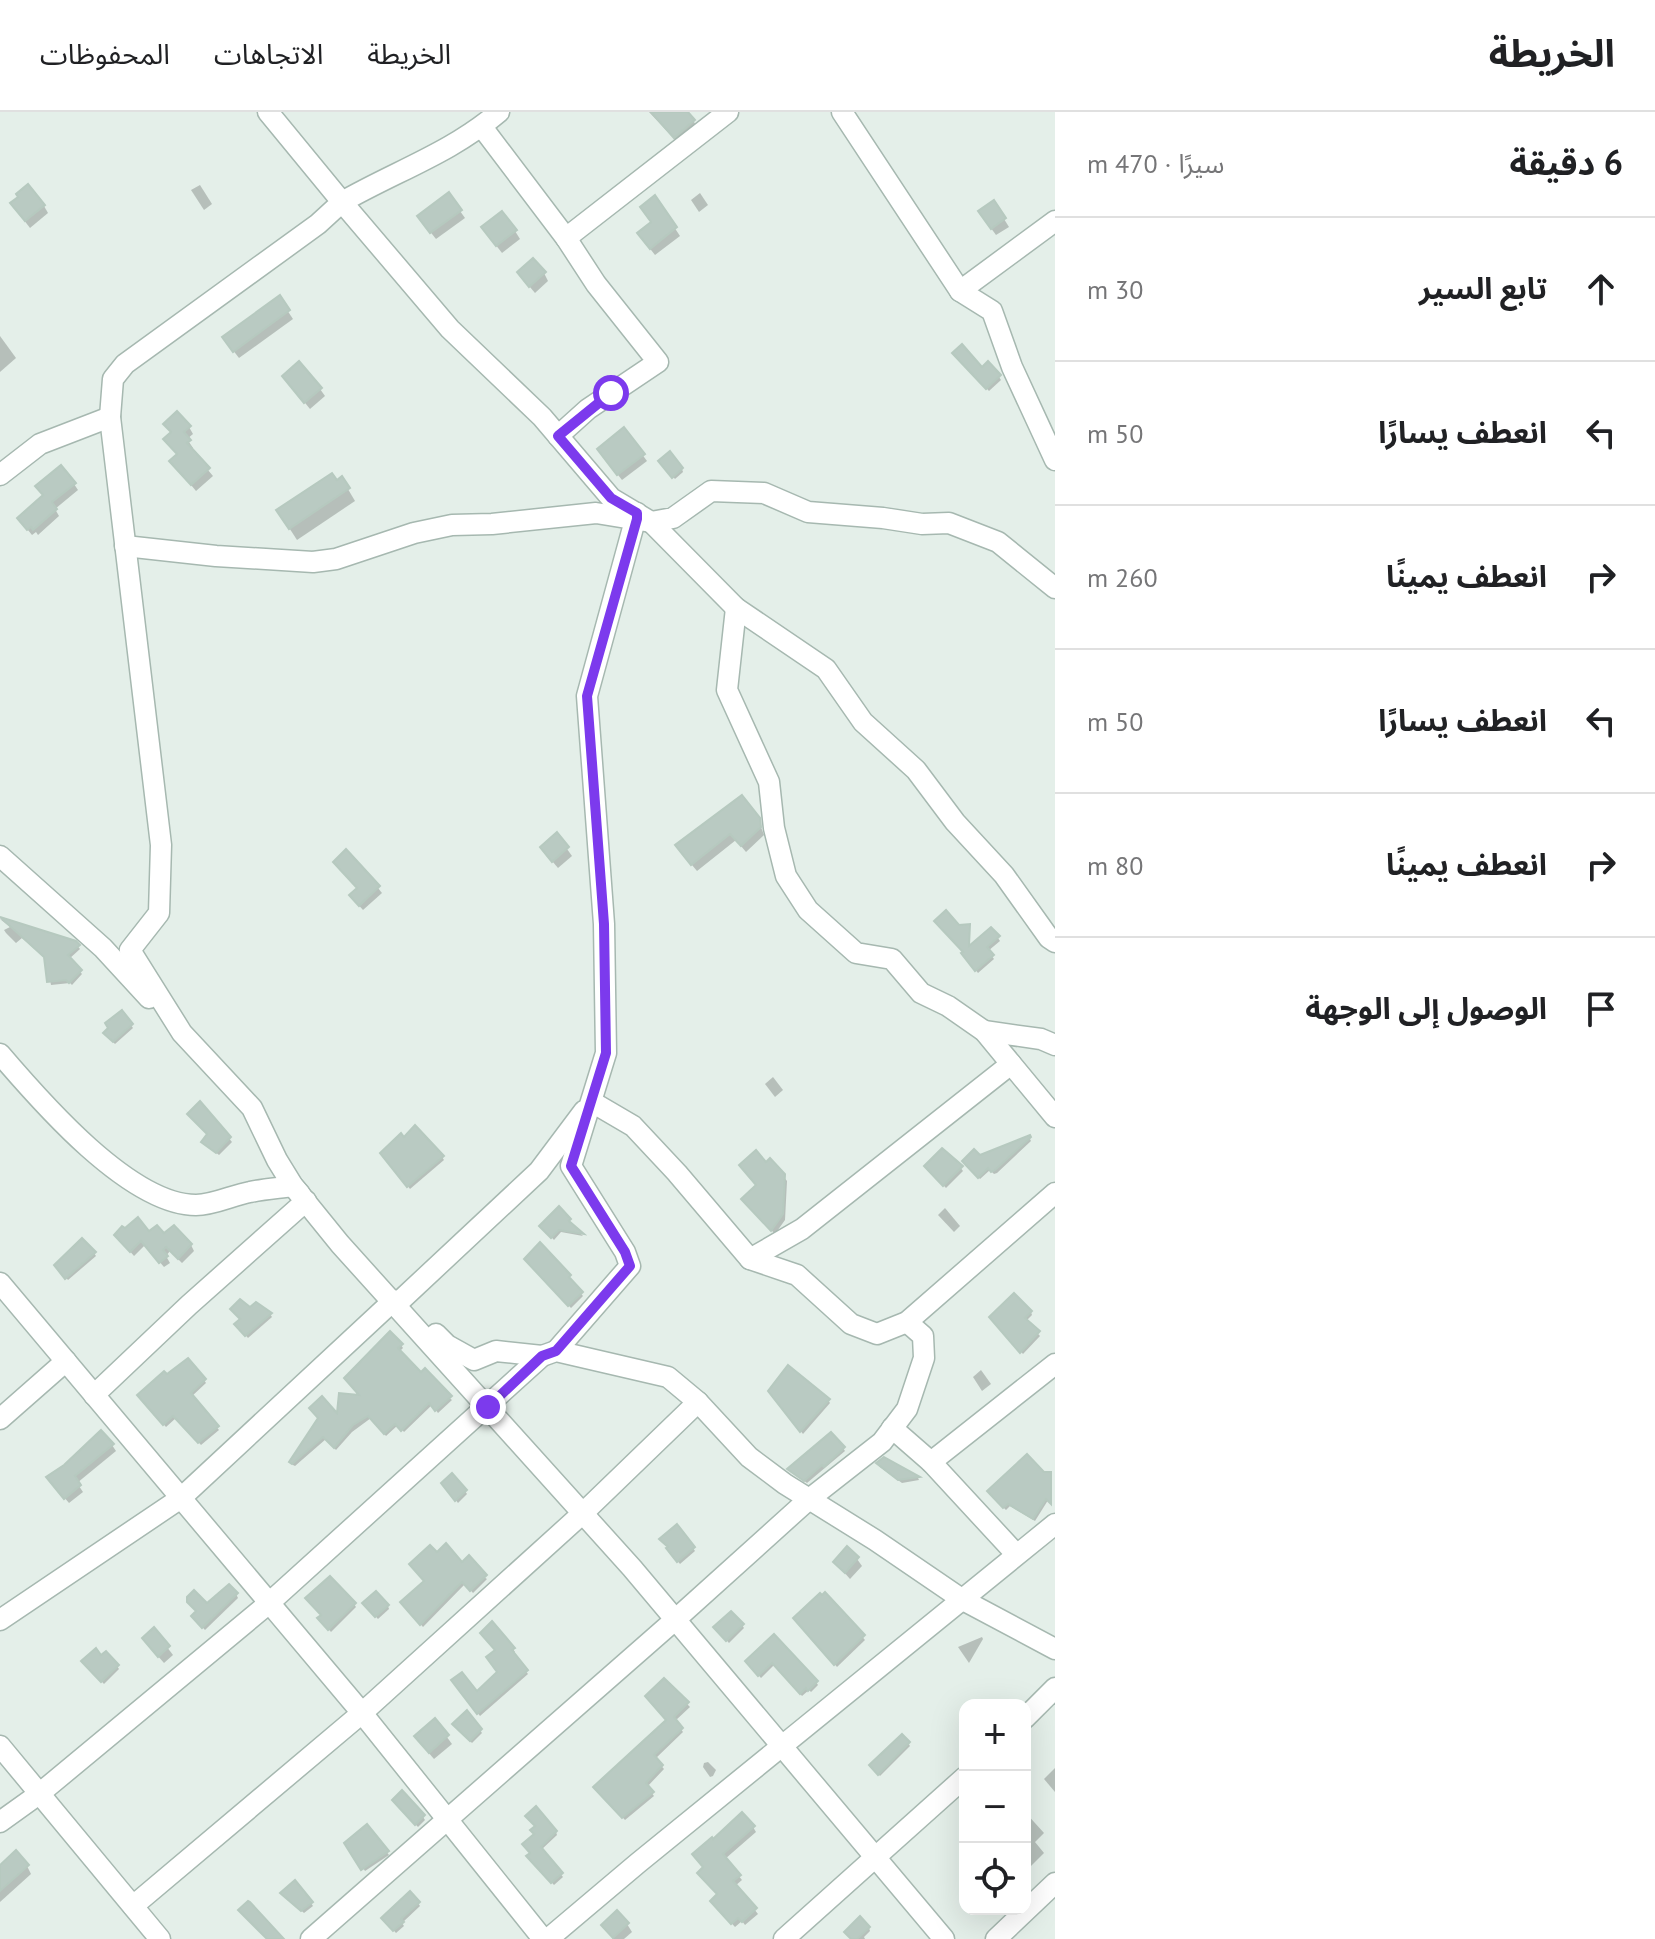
<!DOCTYPE html>
<html lang="ar">
<head>
<meta charset="utf-8">
<style>
	body { margin:0; font-family:"PT Sans","Noto Sans Arabic",sans-serif; background:#f2f2f2; color:#202124; direction:rtl }
	.controls { position:absolute; right:24px; bottom:24px; display:grid; overflow:hidden; border-radius:16px; box-shadow:0 8px 32px #0002 }
	.controls button { width:72px; height:72px; display:grid; place-items:center; padding:0; border:0; border-bottom:2px solid #e0e0e0; background:#fff; color:#202124; font:40px sans-serif }
	.stop { position:absolute; width:24px; height:24px; margin:-18px; border:6px solid #7c3aed; border-radius:50%; background:#fff }
	.stop.end { background:#7c3aed; border-color:#fff; box-shadow:0 2px 8px #0008 }
	.list { margin:0; padding:0; list-style:none }
	h2 { display:flex; justify-content:space-between; align-items:center; height:104px; margin:0; padding:0 32px; font-size:34px }
	h2 small { font-size:26px; font-weight:400; color:#757577 }
	.list li { display:grid; grid-template-columns:52px 1fr auto; gap:24px; align-items:center; box-sizing:border-box; height:144px; padding:0 32px; border-top:2px solid #e0e0e0 }
	.list b { display:block; font-size:30px; white-space:nowrap }
	.list em { font-size:26px; font-style:normal; color:#757577 }
	.icon { flex:none; width:44px; height:44px; fill:none; stroke:currentColor; stroke-width:2; stroke-linecap:round; stroke-linejoin:round }
	.map { position:relative; flex:none; width:1055px; height:1827px; overflow:hidden; direction:ltr }
	header { display:flex; align-items:center; gap:48px; box-sizing:border-box; height:112px; padding:0 40px; background:#fff; border-bottom:2px solid #e0e0e0 }
	header strong { font-size:38px }
	nav { display:flex; gap:44px; margin-inline-start:auto; font-size:28px }
	main { display:flex }
	aside { flex:1; background:#fff }
	.map>svg:first-child { display:block }
	.shadow { fill:#0003 }
	.building { fill:#b9cac2; stroke:#b6c9bf; stroke-width:2 }
	.lines { fill:none; stroke-linecap:round; stroke-linejoin:round }
	.minor-casing { stroke:#a6b8b0; stroke-width:23 }
	.minor { stroke:#fff; stroke-width:20 }
	.route { stroke:#7c3aed; stroke-width:10 }
</style>
</head>
<body>
<header>
<strong>الخريطة</strong>
<nav><a>الخريطة</a><a>الاتجاهات</a><a>المحفوظات</a></nav>
</header>
<main>
<aside>
<h2>6 دقيقة<small>سيرًا · 470 m</small></h2>
<ul class="list">
<li><svg class="icon" aria-label="ahead" viewBox="0 0 24 24"><path d="M12 20V5M6 11l6-6 6 6"/></svg><div><b>تابع السير</b></div><em>30 m</em></li>
<li><svg class="icon" aria-label="left" viewBox="0 0 24 24"><path d="M17 20v-9H6M10 6l-5 5 5 5"/></svg><div><b>انعطف يسارًا</b></div><em>50 m</em></li>
<li><svg class="icon" aria-label="right" viewBox="0 0 24 24"><path d="M7 20v-9h11M14 6l5 5-5 5"/></svg><div><b>انعطف يمينًا</b></div><em>260 m</em></li>
<li><svg class="icon" aria-label="left" viewBox="0 0 24 24"><path d="M17 20v-9H6M10 6l-5 5 5 5"/></svg><div><b>انعطف يسارًا</b></div><em>50 m</em></li>
<li><svg class="icon" aria-label="right" viewBox="0 0 24 24"><path d="M7 20v-9h11M14 6l5 5-5 5"/></svg><div><b>انعطف يمينًا</b></div><em>80 m</em></li>
<li><svg class="icon" aria-label="arrive" viewBox="0 0 24 24"><path d="M6 21V4h12l-3 4 3 4H6"/></svg><div><b>الوصول إلى الوجهة</b></div></li>
</ul>
</aside>
<div class="map">
<svg width="1055" height="1827" viewBox="0 0 1055 1827">
	<rect width="100%" height="100%" fill="#e4efe9"/>
	<g class="shadow">
		<path d="M649,0h39l9,15 -19,16z"/>
		<path d="M200,73l12,19 -8,6 -13,-20z"/>
		<path d="M700,81l8,12 -9,7 -8,-12z"/>
		<path d="M655,86l25,38 -25,19 -11,-14 9,-17z"/>
		<path d="M44,94l4,7 -18,15 -13,-17z"/>
		<path d="M460,99l5,7 -29,21 -12,-15z"/>
		<path d="M1004,107l5,8 -13,8 -11,-15z"/>
		<path d="M515,119l5,8 -18,14 -14,-18z"/>
		<path d="M544,161l4,8 -13,12 -11,-13z"/>
		<path d="M279,186l14,21 -54,39 -10,-13z"/>
		<path d="M0,224l16,22 -16,14z"/>
		<path d="M956,244l43,21 2,3 -12,11z"/>
		<path d="M284,265l36,12 5,7 -15,13z"/>
		<path d="M166,312l23,3 4,7 -6,5 6,9 -2,2 22,26 -17,15 -24,-29 6,-6 -12,-16 6,-6z"/>
		<path d="M624,318l23,31 -25,19 -19,-24z"/>
		<path d="M662,352l20,5 1,3 -8,7z"/>
		<path d="M342,367l13,22 -58,39 -11,-17z"/>
		<path d="M74,372l4,6 -23,19 4,7 -21,19 -2,-3 -4,3 -9,-11 21,-27 -7,-10z"/>
		<path d="M758,707l6,16 -18,17 -10,-12 -39,31 -15,-18z"/>
		<path d="M557,723l15,21 -14,12 -11,-13z"/>
		<path d="M378,776l4,5 -19,17 -8,-9 3,-12z"/>
		<path d="M0,807l75,24 5,6 -11,10 13,15 -10,11 -2,-2 -19,2 -5,-26 -24,-21 -6,5 -10,-10 -2,-3 6,-3z"/>
		<path d="M969,814l1,22 28,-10 2,3 -12,10 6,8 -16,14 -13,-16 -7,-30z"/>
		<path d="M122,901l11,15 -18,16 -8,-8z"/>
		<path d="M773,965l10,13 -8,7 -10,-13z"/>
		<path d="M200,992l32,38 -13,13 -16,-13 6,-7z"/>
		<path d="M1029,1025l2,4 -34,32 -3,1 -4,-4 -10,9 -14,-15z"/>
		<path d="M385,1044l57,1 2,3 -34,29z"/>
		<path d="M954,1047l9,12 -17,17 -18,-19z"/>
		<path d="M766,1053l17,11 4,5 -2,39 -10,14 -29,-30 12,-18z"/>
		<path d="M945,1096l15,18 -6,6 -16,-17z"/>
		<path d="M569,1108l1,4 13,12 -22,-4 -7,8 -10,-11z"/>
		<path d="M116,1123l48,1 27,9 3,6 -12,12 -12,-12 -4,5 4,7 -6,4 -19,-22 -11,11z"/>
		<path d="M94,1141l2,3 -28,24 -9,-11z"/>
		<path d="M528,1150l41,14 1,5 13,15 -12,12z"/>
		<path d="M250,1198l20,4 2,3 -24,21 -9,-10z"/>
		<path d="M1031,1200l1,3 -6,6 14,15 -17,18 -30,-34z"/>
		<path d="M401,1233l2,3 -4,4 21,23 32,25 -14,13 -6,-8 -28,27 -6,-7 -12,11 -15,-18 -19,14 -16,18 -10,-11 -31,27 -2,-1 -2,-3 71,-65 -13,-16z"/>
		<path d="M981,1258l10,14 -9,7 -9,-14z"/>
		<path d="M204,1268l2,3 -15,14 28,33 -18,15 -25,-27 -10,9 -25,-28z"/>
		<path d="M772,1283l56,5 2,3 -27,31z"/>
		<path d="M112,1333l4,6 -39,32 6,9 -14,11 -17,-20z"/>
		<path d="M843,1336l2,3 -38,32 -17,-13z"/>
		<path d="M884,1347l34,19 1,2 -17,3 -22,-16 -2,-3z"/>
		<path d="M445,1374l20,5 2,3 -9,9z"/>
		<path d="M1050,1385l-15,24 -25,-15 -4,4 -12,-12z"/>
		<path d="M693,1436l2,3 -15,13 -10,-12z"/>
		<path d="M436,1443l26,9 25,15 -14,14 -8,-9 -42,43 -19,-22 22,-23z"/>
		<path d="M857,1447l5,7 -12,13 -15,-17z"/>
		<path d="M236,1482l2,4 -33,32 -10,-11 12,-13z"/>
		<path d="M825,1483l40,45 -28,27 -39,-46z"/>
		<path d="M354,1492l2,3 -25,25 -9,-10z"/>
		<path d="M388,1494l1,3 -11,10 -11,-12z"/>
		<path d="M742,1513l2,3 -15,15 -11,-12z"/>
		<path d="M154,1518l19,25 -9,8 -15,-17z"/>
		<path d="M774,1524l42,46 2,3 -7,7 -2,-2 -7,6 -27,-32 -14,14 -12,-13z"/>
		<path d="M982,1525l1,2 -14,24 -11,-16z"/>
		<path d="M513,1537l2,3 -3,2 16,20 -48,42 -25,-32 21,10 24,-21 -3,-22z"/>
		<path d="M85,1552l32,2 2,3 -15,15z"/>
		<path d="M664,1569l26,26 -15,14 8,11 -28,27 9,10 -17,18 7,9 -29,24 -27,-29 70,-71z"/>
		<path d="M435,1609l17,23 -18,15 -13,-15z"/>
		<path d="M454,1613l26,5 2,3 -10,10z"/>
		<path d="M908,1631l2,3 -30,30 -7,-8z"/>
		<path d="M708,1650l8,8 -3,6 -3,1 -7,-10 1,-4z"/>
		<path d="M1055,1656v24l-11,-13z"/>
		<path d="M396,1692l27,13 2,3 -7,7z"/>
		<path d="M1025,1700l19,21 -9,9 9,11 -18,18z"/>
		<path d="M367,1715l22,28 -24,16 -18,-28z"/>
		<path d="M753,1715l3,5 -31,27 17,21 -7,6 23,28 -13,11 -3,-4 -7,6 -20,-22 3,-10 -13,-27 8,-26z"/>
		<path d="M556,1720l1,3 -16,15 22,27 -9,8 -23,-25 4,-25z"/>
		<path d="M27,1754l4,8 -31,28v-34z"/>
		<path d="M285,1784l26,7 2,3 -9,7z"/>
		<path d="M418,1791l2,3 -18,17 2,3 -8,7 -11,-12z"/>
		<path d="M627,1812l5,8 -8,7h-11l-9,-13z"/>
		<path d="M869,1816l1,3 -6,6 1,2h-13z"/>
	</g>
	<g class="building">
		<path d="M651,0h37l7,8 -21,18z"/>
		<path d="M28,72l17,21 -20,16 -15,-18 8,-6 -2,-3z"/>
		<path d="M449,80l13,18 -32,23 -13,-17z"/>
		<path d="M655,83l22,32 -27,22 -13,-16 14,-11 -11,-15z"/>
		<path d="M994,88l12,18 -15,11 -13,-18z"/>
		<path d="M502,99l15,19 -21,16 -15,-19z"/>
		<path d="M533,146l13,14 -17,15 -12,-15z"/>
		<path d="M280,183l10,15 -57,42 -11,-15z"/>
		<path d="M962,232l20,23 6,-6 13,14 -15,14 -34,-36z"/>
		<path d="M299,249l23,27 -18,15 -22,-27z"/>
		<path d="M177,299l14,15 -7,6 7,8 -4,3 23,25 -19,17 -22,-24 8,-7 -14,-15 8,-7 -8,-8z"/>
		<path d="M624,315l21,27 -28,21 -20,-26z"/>
		<path d="M670,339l13,17 -11,10 -14,-17z"/>
		<path d="M61,353l15,18 -24,19 5,7 -24,21 -2,-3 -4,3 -10,-12 26,-23 -8,-9z"/>
		<path d="M332,361l5,7 5,-4 8,12 -61,41 -13,-19z"/>
		<path d="M742,683l18,23 1,9 -20,19 -11,-12 -39,31 -16,-20z"/>
		<path d="M557,720l12,15 -17,15 -12,-15z"/>
		<path d="M346,737l34,37 -21,20 -10,-11 8,-7 -24,-26z"/>
		<path d="M946,798l13,15 11,-1 -1,22 22,-19 9,9 -13,11 7,8 -19,16 -14,-18 2,-1 -29,-31z"/>
		<path d="M0,805l76,24 4,4 -12,10 14,15 -13,13 -3,-3 -19,2 -3,-25z"/>
		<path d="M122,898l11,14 -20,18 -10,-9 5,-5 -3,-5z"/>
		<path d="M200,989l31,36 -15,16 -15,-11 6,-8 -20,-20z"/>
		<path d="M415,1013l29,31 -37,31 -27,-34 21,-20 3,4z"/>
		<path d="M1030,1023l1,2 -36,33 -4,2 -3,-4 -10,10 -16,-17 12,-12 6,6z"/>
		<path d="M942,1036l21,18 -20,20 -19,-20z"/>
		<path d="M756,1038l10,12 4,-4 15,16 -2,40 -12,17 -30,-32 15,-14 -17,-20z"/>
		<path d="M559,1094l12,13 -2,2 15,13 -25,-4 -8,8 -12,-12z"/>
		<path d="M138,1105l11,14 8,-6 7,8 10,-8 18,19 -14,15 -12,-12 -3,3 5,6 -9,7 -18,-22 -11,11 -16,-17 8,-9 3,2z"/>
		<path d="M82,1126l14,14 -31,27 -11,-14z"/>
		<path d="M540,1130l31,33 -2,2 14,15 -15,14 -44,-47z"/>
		<path d="M1014,1181l18,18 -7,7 15,13 -20,22 -31,-36z"/>
		<path d="M240,1187l10,8 6,-5 16,11 -27,23 -11,-12 6,-5 -10,-10z"/>
		<path d="M390,1219l13,13 -5,4 23,24 4,-4 27,28 -17,15 -6,-8 -28,28 -6,-7 -11,10 -16,-18 -15,9 -19,23 -11,-11 -31,27 -3,-2 29,-44 -9,-10 13,-12 15,17 2,-20 20,2 -15,-17z"/>
		<path d="M188,1246l18,21 -15,14 28,33 -21,17 -25,-27 -10,9 -26,-30 27,-24 3,3z"/>
		<path d="M788,1253l42,34 -30,33 -32,-41z"/>
		<path d="M101,1318l13,14 -39,32 6,9 -17,14 -18,-22 18,-12z"/>
		<path d="M831,1320l14,15 -21,20 -2,-2 -18,16 -17,-12z"/>
		<path d="M1027,1342l17,18h7v32l-5,-5 -13,20 -25,-15 -5,4 -16,-17z"/>
		<path d="M884,1345l36,20 -22,3 -22,-17z"/>
		<path d="M452,1361l15,17 -12,11 -14,-18z"/>
		<path d="M677,1412l18,23 -18,15 -11,-14 2,-1 -9,-8z"/>
		<path d="M446,1431l16,19 7,-7 18,20 -17,16 -8,-9 -42,43 -20,-23 24,-21 -15,-17 21,-19 7,7z"/>
		<path d="M847,1434l12,11 -14,16 -12,-11z"/>
		<path d="M330,1464l26,27 -28,27 -11,-12 4,-3 -16,-17z"/>
		<path d="M229,1472l9,9 -36,35 -11,-12 5,-5 -9,-9v-5l7,-7 13,13z"/>
		<path d="M376,1479l13,14 -14,12 -13,-14z"/>
		<path d="M825,1480l40,43 -31,30 -41,-47 27,-25 2,2z"/>
		<path d="M731,1499l13,13 -18,17 -13,-14z"/>
		<path d="M492,1509l23,27 -3,2 16,20 -51,44 -26,-34 11,-8 15,19 20,-19 -11,-15 9,-7 -15,-17z"/>
		<path d="M154,1515l16,19 -12,11 -16,-19z"/>
		<path d="M774,1522l44,47 -10,10 -2,-3 -6,6 -28,-31 -14,13 -13,-15z"/>
		<path d="M96,1536l5,7 5,-4 13,14 -18,17 -20,-21z"/>
		<path d="M664,1566l25,24 -15,15 9,11 -29,27 9,10 -17,18 8,9 -32,26 -29,-31 73,-67 -21,-24z"/>
		<path d="M467,1598l15,19 -12,12 -18,-17z"/>
		<path d="M435,1606l14,17 -20,18 -15,-17z"/>
		<path d="M902,1622l8,8 -32,33 -9,-10z"/>
		<path d="M402,1678l23,25 -10,10 -23,-25z"/>
		<path d="M536,1694l21,25 -16,16 22,26 -12,10 -25,-27 4,-3 -8,-9 12,-10 -4,-4 5,-4 -10,-10z"/>
		<path d="M742,1700l13,14 -32,28 18,21 -8,6 24,27 -15,14 -4,-4 -7,6 -21,-23 7,-7 -20,-21 6,-6 -11,-13 20,-17 1,2z"/>
		<path d="M367,1712l22,27 -28,19 -17,-27z"/>
		<path d="M16,1738l13,15 -29,26v-26z"/>
		<path d="M295,1768l18,22 -12,9 -21,-18z"/>
		<path d="M410,1779l10,11 -19,17 3,3 -11,9 -12,-13z"/>
		<path d="M248,1789l2,1 34,37h-17l-29,-29z"/>
		<path d="M617,1798l12,13 -16,15 -12,-13z"/>
		<path d="M860,1804l10,11 -13,12h-6l-7,-7z"/>
	</g>
	<g class="lines">
		<defs>
			<g id="minor">
				<path d="M268,0l74,90 -24,22 -193,140 -12,15 -3,38 51,428 -2,68 -29,37 52,83 70,75 25,52 16,26 47,58 292,324 312,371"/>
				<path d="M499,0c-48,41 -103,59 -157,90l108,127 92,88 69,81 40,24 85,86 90,61 37,53 53,48 39,52 49,53 45,63 6,4"/>
				<path d="M842,0l118,179 32,20 20,56 43,93"/>
				<path d="M482,15l84,111 30,46 62,78 -70,47 -30,27"/>
				<path d="M566,126l162,-126"/>
				<path d="M960,179l95,-70"/>
				<path d="M0,363l40,-31 70,-27"/>
				<path d="M125,434l91,10 97,6 23,-3 78,-26 38,-8 40,-1 104,-11 55,9 22,-4 38,-27 53,2 44,19 75,6 39,6 27,-1 49,19 57,46"/>
				<path d="M736,496l-9,82 42,92 5,46 12,48 22,34 48,43 36,6 29,34 27,13 36,25 71,86"/>
				<path d="M0,744l103,92 46,50"/>
				<path d="M984,919l57,8 14,6"/>
				<path d="M0,942c41,48 130,151 196,151 18,0 37,-10 54,-13 14,-3 29,-4 43,-6l7,8"/>
				<path d="M592,990l41,24 44,47 73,86 47,16 54,49 26,10 30,-12 148,-129"/>
				<path d="M750,1147l52,-30 209,-165"/>
				<path d="M0,1171l362,430 181,226"/>
				<path d="M436,1222l11,11 27,15 22,-9 46,5"/>
				<path d="M556,1239l74,-85 -5,-14 -54,-86 35,-113 -2,-129 -17,-228 50,-183"/>
				<path d="M94,1283l95,-90 117,-104"/>
				<path d="M0,1307l66,-58"/>
				<path d="M892,1316l39,34 85,92"/>
				<path d="M931,1350l124,-98"/>
				<path d="M0,1508l181,-122 212,-197 8,-1 138,-129 45,-60"/>
				<path d="M1025,1606l30,-30"/>
				<path d="M0,1634l160,193"/>
				<path d="M0,1710l39,-28 229,-190 274,-248 14,-5 112,26 30,25 51,55 36,27 90,56 88,60 92,49"/>
				<path d="M133,1794l229,-193 221,-200 115,-111"/>
				<path d="M311,1827l365,-320 132,-119 74,-58 25,-33 17,-51 -1,-22 -16,-14"/>
				<path d="M548,1827l90,-76 417,-339"/>
				<path d="M784,1827l181,-162"/>
				<path d="M996,1827l59,-56"/>
			</g>
		</defs>
		<use href="#minor" class="minor-casing"/>
		<use href="#minor" class="minor"/>
	</g>
	<g class="lines">
		<path class="route" d="M488,1295l54,-51 14,-5 74,-85 -5,-14 -54,-86 35,-113 -2,-129 -17,-228 50,-177v-6l-26,-15 -53,-62 53,-43"/>
	</g>
</svg>
<div class="controls">
<button>+</button>
<button>−</button>
<button><svg class="icon" aria-label="locate" viewBox="0 0 24 24"><circle cx="12" cy="12" r="6"/><path d="M12 2v4M12 18v4M2 12h4M18 12h4"/></svg></button>
</div>
<div class="stop" style="left:611px;top:281px"></div>
<div class="stop end" style="left:488px;top:1295px"></div>
</div>
</main>
</body>
</html>
